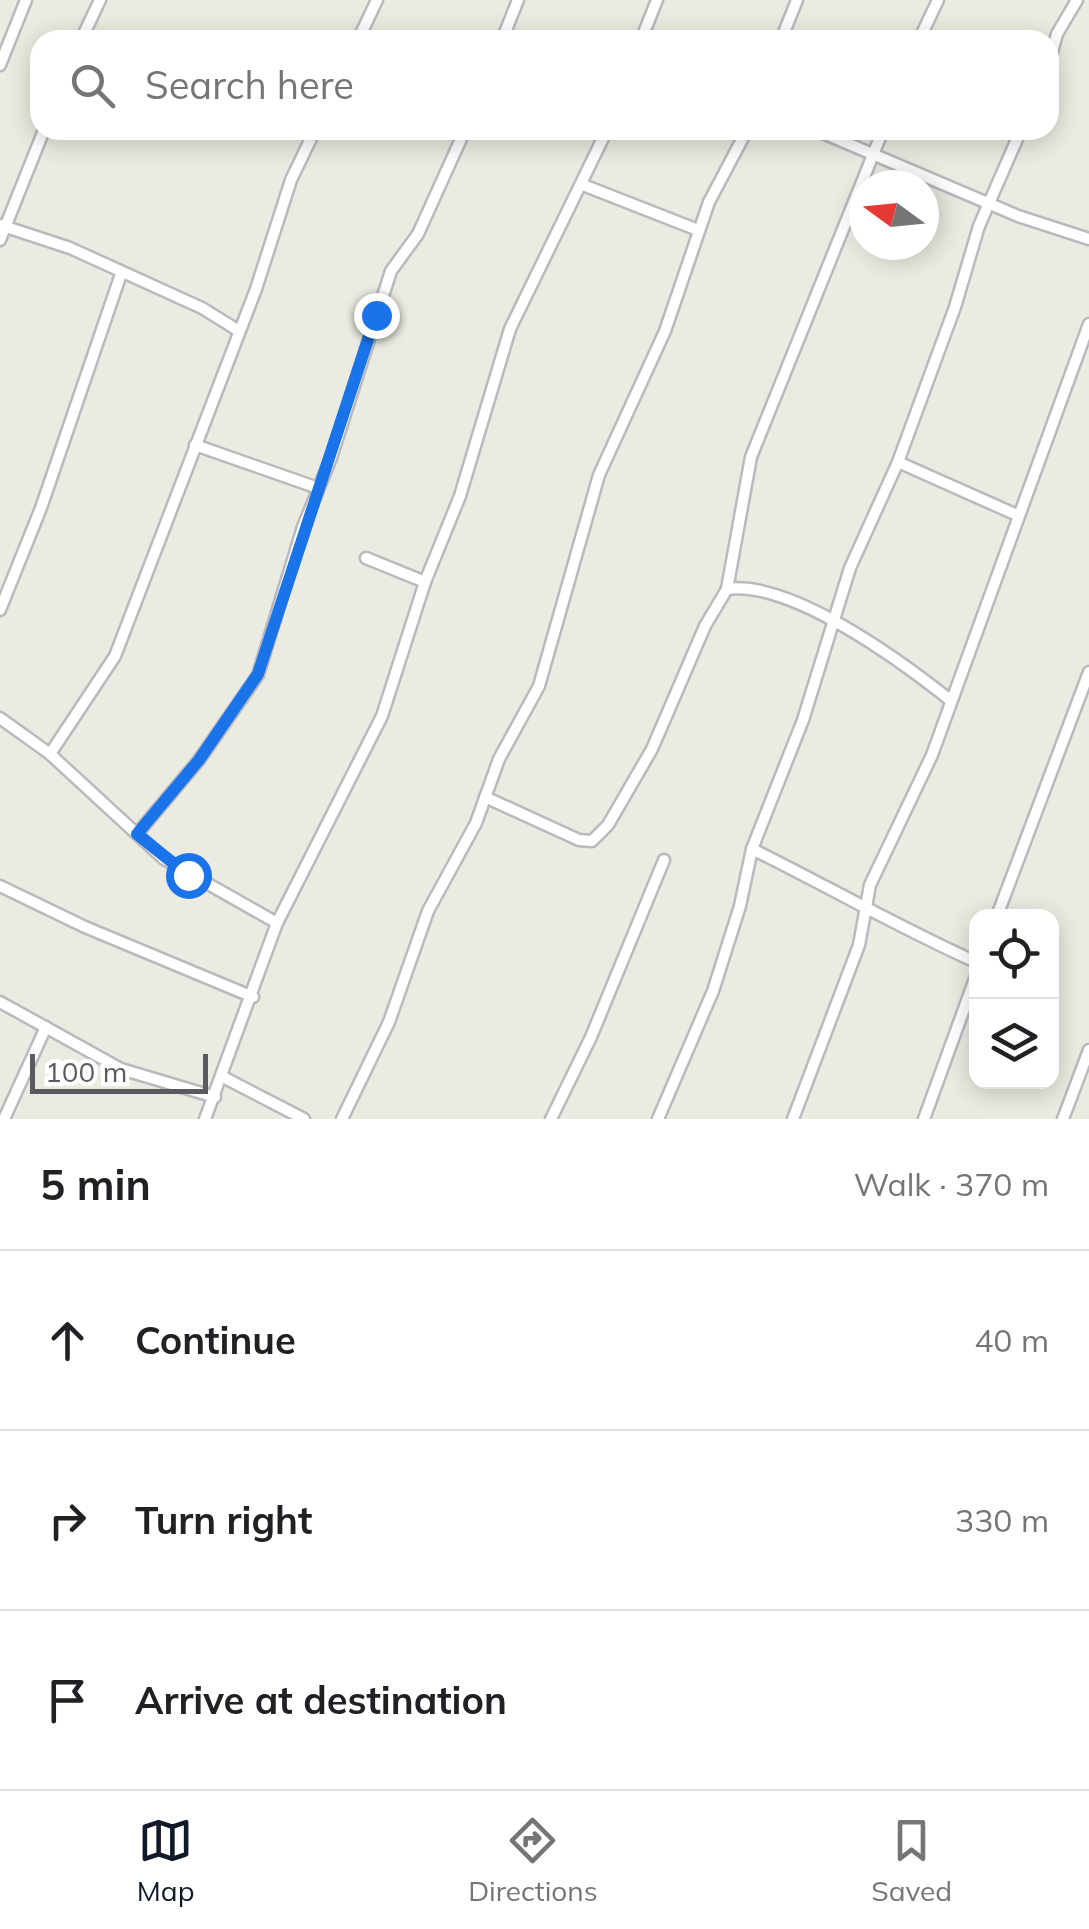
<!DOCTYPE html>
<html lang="en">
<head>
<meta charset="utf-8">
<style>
	body { margin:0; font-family:Mulish,sans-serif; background:#f2f2f2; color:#202124 }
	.controls { position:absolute; right:30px; bottom:30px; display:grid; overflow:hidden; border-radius:20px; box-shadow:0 5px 25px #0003 }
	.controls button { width:90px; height:90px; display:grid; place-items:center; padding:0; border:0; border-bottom:2px solid #e0e0e0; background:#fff; color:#202124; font:50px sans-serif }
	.compass { position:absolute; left:849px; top:170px; width:90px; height:90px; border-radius:50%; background:#fff; box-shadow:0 5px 25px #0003; rotate:285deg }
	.scale { position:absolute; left:30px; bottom:25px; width:178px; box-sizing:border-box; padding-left:10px; border:5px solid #5a5b61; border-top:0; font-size:28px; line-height:35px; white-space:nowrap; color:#5a5b61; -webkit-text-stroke:8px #fff; paint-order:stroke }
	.stop { position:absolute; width:30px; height:30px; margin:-22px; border:8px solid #1a73e8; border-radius:50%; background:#fff }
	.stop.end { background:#1a73e8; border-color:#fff; box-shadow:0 2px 10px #0008 }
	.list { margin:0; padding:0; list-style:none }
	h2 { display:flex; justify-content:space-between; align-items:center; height:130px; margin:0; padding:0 40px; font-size:42px }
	h2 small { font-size:32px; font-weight:400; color:#757577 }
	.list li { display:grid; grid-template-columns:65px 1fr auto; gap:30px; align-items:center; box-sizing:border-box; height:180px; padding:0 40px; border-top:2px solid #e0e0e0 }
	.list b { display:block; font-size:38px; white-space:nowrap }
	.list em { font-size:32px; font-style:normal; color:#757577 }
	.icon { flex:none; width:55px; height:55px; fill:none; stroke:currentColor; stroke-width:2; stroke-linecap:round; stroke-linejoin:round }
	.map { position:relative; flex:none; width:1089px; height:1119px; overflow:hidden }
	.search { position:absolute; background:#fff; box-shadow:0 5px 25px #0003; left:30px; right:30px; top:30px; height:110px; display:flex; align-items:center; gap:25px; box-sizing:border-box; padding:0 35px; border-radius:30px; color:#757577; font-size:38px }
	.sheet { height:670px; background:#fff }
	nav { display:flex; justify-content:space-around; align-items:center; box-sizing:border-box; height:140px; border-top:2px solid #e0e0e0; background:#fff; font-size:28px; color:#757577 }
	nav a { display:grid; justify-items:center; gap:5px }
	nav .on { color:#111827 }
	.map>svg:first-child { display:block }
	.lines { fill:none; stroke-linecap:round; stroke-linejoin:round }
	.street-casing { stroke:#b9b9bf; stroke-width:15 }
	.street { stroke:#fff; stroke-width:10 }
	.route { stroke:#1a73e8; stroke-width:12 }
</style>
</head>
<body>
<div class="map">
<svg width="1089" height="1119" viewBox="0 0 1089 1119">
	<rect width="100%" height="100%" fill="#ebebe1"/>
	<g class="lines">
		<defs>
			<g id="street">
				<path d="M81,40l19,-40"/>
				<path d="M358,40l19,-40"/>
				<path d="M502,40l16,-40"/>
				<path d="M641,40l16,-40"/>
				<path d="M781,40l16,-40"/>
				<path d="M919,40l19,-40"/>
				<path d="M1049,63l8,-29 20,-34"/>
				<path d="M0,65l26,-65"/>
				<path d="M816,130l202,86 71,23"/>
				<path d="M583,185l115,45"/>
				<path d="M0,225l70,23 132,60 37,23"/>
				<path d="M0,240l44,-110"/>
				<path d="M195,445l123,43"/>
				<path d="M898,462l119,53"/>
				<path d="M366,558l59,24"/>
				<path d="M727,589c64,-9 174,72 223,111"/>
				<path d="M0,610l41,-102 80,-234"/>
				<path d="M0,718l50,36 114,105 113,64"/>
				<path d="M50,754l65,-98 141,-367 35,-109 24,-50"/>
				<path d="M485,797l94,43 13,1 16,-16 44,-76 53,-123 22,-37 24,-132 132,-327"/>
				<path d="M137,834l62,-74 59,-85 45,-148 28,-69 60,-187 27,-37 47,-104"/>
				<path d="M752,849c75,37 148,79 224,113"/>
				<path d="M0,886l85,41 168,70"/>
				<path d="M997,916l92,-244"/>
				<path d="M0,1002l121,67 94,28"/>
				<path d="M223,1077l81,42"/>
				<path d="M4,1119l42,-92"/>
				<path d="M205,1119l72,-196 105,-207 43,-134 35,-86 50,-167 97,-199"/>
				<path d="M342,1119l47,-97 39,-111 48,-88 23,-64 40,-73 60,-211 66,-144 44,-129 38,-72"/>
				<path d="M551,1119l40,-82 73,-177"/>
				<path d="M658,1119l55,-128 27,-85 12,-57 51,-129 47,-152 48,-106 57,-155 24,-81 42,-96"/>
				<path d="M793,1119l66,-174 11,-60 62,-130 157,-431"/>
				<path d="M924,1119l52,-143"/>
				<path d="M1063,1119l26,-69"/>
			</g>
		</defs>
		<use href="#street" class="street-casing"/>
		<use href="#street" class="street"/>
	</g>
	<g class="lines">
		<path class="route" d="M188,875l-51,-41 62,-74 59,-86 118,-359"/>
	</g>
</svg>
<div class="controls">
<button><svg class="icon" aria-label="locate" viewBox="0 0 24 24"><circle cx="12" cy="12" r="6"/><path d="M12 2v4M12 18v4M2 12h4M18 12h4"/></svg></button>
<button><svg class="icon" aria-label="layers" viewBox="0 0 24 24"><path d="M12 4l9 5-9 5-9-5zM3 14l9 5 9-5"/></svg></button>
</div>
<svg class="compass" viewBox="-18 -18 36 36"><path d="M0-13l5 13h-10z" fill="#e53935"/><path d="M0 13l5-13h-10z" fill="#757577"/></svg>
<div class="scale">100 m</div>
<div class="stop" style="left:188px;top:875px"></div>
<div class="stop end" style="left:376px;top:315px"></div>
<div class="search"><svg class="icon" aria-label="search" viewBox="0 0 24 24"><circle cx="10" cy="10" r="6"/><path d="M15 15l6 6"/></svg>Search here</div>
</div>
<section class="sheet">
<h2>5 min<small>Walk · 370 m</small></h2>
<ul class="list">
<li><svg class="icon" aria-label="ahead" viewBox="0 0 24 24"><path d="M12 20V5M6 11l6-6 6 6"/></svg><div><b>Continue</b></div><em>40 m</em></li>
<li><svg class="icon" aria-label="right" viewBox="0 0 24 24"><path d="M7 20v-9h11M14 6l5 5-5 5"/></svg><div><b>Turn right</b></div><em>330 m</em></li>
<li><svg class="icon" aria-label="arrive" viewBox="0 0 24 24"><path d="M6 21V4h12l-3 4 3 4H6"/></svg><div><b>Arrive at destination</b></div></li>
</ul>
</section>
<nav>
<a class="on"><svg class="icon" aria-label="map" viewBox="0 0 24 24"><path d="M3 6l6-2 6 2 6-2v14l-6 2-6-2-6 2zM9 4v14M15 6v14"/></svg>Map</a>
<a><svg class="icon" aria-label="directions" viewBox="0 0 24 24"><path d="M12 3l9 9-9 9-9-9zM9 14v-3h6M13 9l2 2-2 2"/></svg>Directions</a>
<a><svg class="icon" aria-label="saved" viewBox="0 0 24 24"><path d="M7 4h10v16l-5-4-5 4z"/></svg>Saved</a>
</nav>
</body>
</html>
